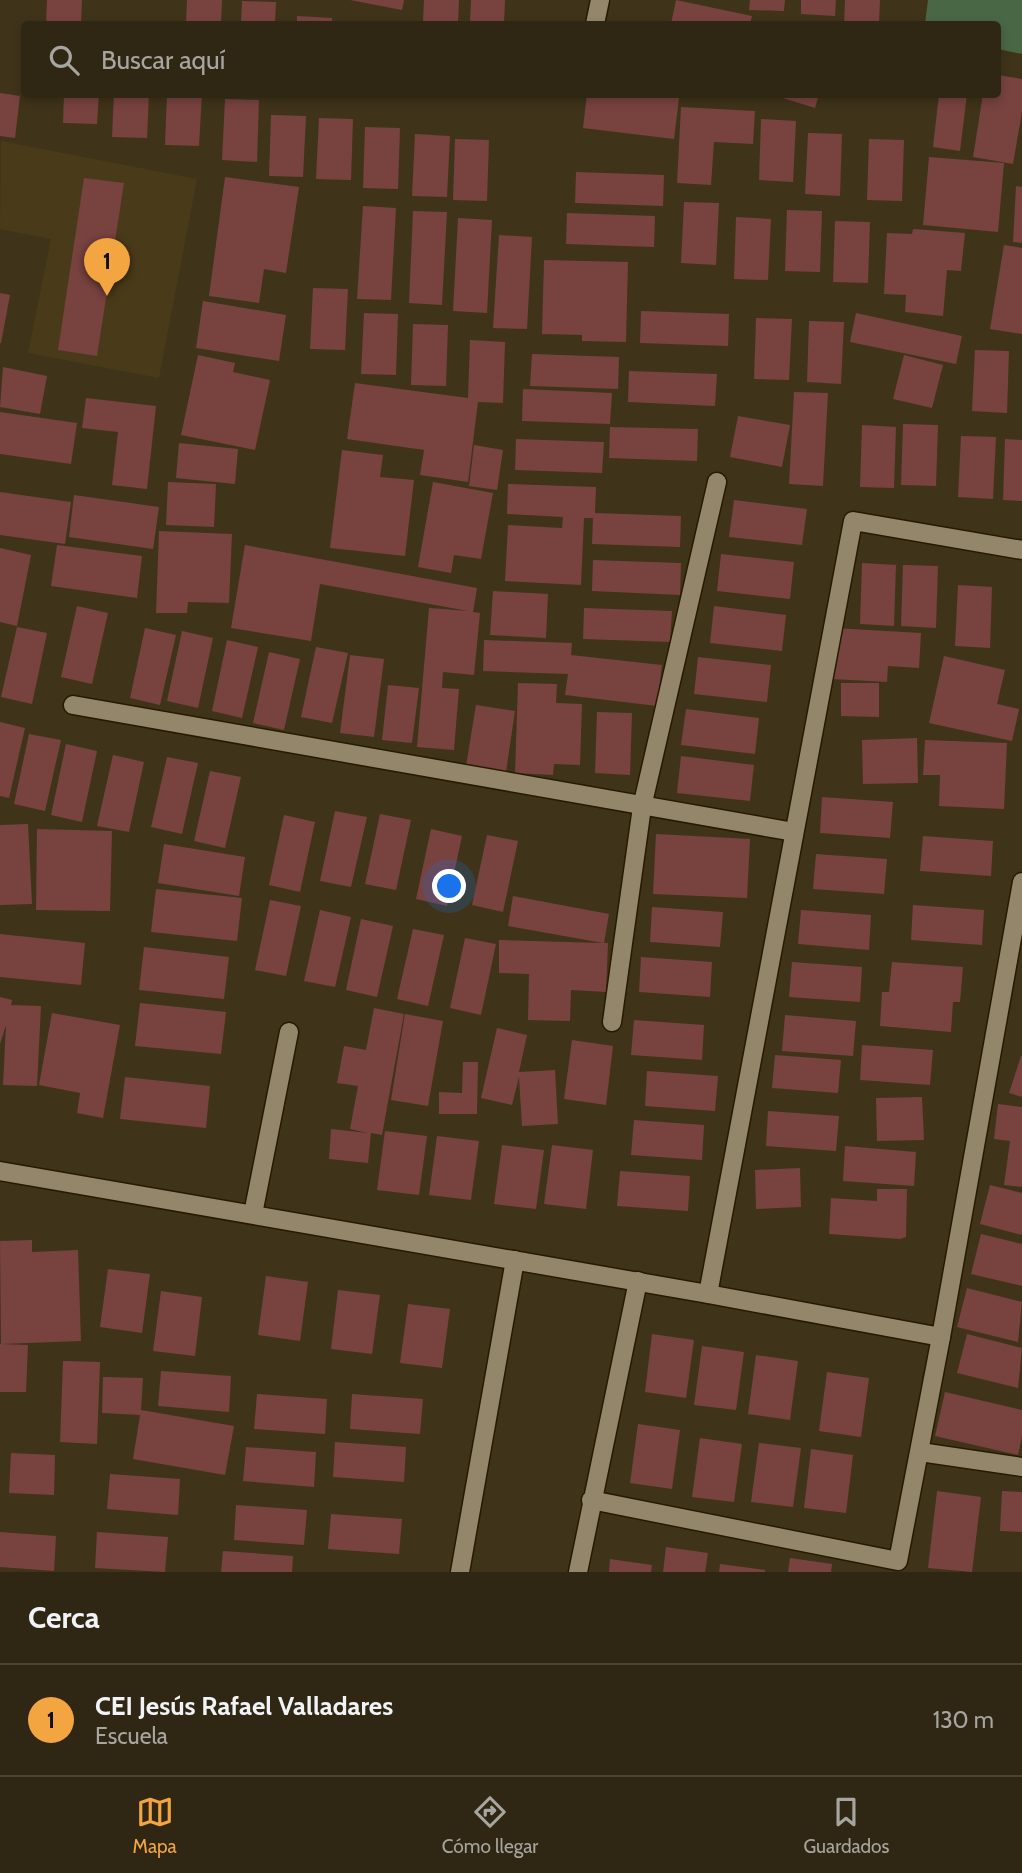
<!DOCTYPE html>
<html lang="es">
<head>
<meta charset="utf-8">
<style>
	body { margin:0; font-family:Cabin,sans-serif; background:#372f1d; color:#f1f3f6 }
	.you { position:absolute; left:450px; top:887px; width:24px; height:24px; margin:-18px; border:5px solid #fff; border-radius:50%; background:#1a73e8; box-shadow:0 0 0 10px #1a73e833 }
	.badge { display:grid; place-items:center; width:46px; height:46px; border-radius:50%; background:#f2a540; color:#111; font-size:23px; font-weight:700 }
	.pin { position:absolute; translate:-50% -58px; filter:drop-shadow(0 2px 4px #0008) }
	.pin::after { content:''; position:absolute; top:37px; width:24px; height:21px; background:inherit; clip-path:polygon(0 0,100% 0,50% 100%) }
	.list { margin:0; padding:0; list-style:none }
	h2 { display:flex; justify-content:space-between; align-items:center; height:91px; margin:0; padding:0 28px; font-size:30px }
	h2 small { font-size:23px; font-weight:400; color:#a7a5a0 }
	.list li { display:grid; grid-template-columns:46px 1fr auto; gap:21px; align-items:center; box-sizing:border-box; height:112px; padding:0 28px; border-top:2px solid #4a4434 }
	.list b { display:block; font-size:26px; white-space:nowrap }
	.list p { margin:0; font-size:23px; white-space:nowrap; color:#a7a5a0 }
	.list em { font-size:23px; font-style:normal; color:#a7a5a0 }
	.icon { flex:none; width:38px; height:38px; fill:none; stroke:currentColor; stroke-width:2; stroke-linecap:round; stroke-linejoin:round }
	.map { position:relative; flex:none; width:1022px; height:1572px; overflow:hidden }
	.search { position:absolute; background:#2f2714; box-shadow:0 4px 10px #0003; left:21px; right:21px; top:21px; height:77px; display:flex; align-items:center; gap:18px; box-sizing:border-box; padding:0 24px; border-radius:7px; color:#a7a5a0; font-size:26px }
	.sheet { height:203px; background:#2f2714 }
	nav { display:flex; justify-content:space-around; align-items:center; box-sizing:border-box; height:98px; border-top:2px solid #4a4434; background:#2f2714; font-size:19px; color:#a7a5a0 }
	nav a { display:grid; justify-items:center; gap:4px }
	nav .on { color:#f2a540 }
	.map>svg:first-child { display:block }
	.built { fill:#493a19 }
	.green { fill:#496645 }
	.building { fill:#78423f }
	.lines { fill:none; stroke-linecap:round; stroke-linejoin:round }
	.lane-casing { stroke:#261b02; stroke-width:21 }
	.street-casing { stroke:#261b02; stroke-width:21 }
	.lane { stroke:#94866a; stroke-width:18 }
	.street { stroke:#94866a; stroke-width:18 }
</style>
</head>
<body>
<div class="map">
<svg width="1022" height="1572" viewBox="0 0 1022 1572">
	<rect width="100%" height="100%" fill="#3f341a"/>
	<path class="built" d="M1,141l196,38 -38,199 -131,-25 23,-114 -51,-10z"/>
	<path class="green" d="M928,0h94v54l-24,-5v-25h-73z"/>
	<g class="building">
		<path d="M47,0h35l-1,24h-35z"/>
		<path d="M187,0h35l-1,24h-35z"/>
		<path d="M350,0h54l-2,10z"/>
		<path d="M424,0h35l-1,23 -35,-1z"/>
		<path d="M471,0h34l-1,23 -34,-1z"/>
		<path d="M676,0l76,16 -2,8h-79z"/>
		<path d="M750,0h35l-1,11 -35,-1z"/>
		<path d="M801,0h35l-1,16 -34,-2z"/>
		<path d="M845,0h35l-1,24h-35z"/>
		<path d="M242,1l34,1 -1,22h-34z"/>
		<path d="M297,16l35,2v6h-35z"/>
		<path d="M998,75l24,4v33l-9,52 -40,-7 10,-63h15z"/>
		<path d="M0,93l20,3 -5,42 -15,-2z"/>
		<path d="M64,94h35l-2,30 -34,-1z"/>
		<path d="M114,94h35l-2,44 -35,-1z"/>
		<path d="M167,94h35l-3,52 -34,-1z"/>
		<path d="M587,94l92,4 -5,41 -91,-11z"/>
		<path d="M770,94h49l-4,14z"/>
		<path d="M939,94h28l-7,57 -27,-4z"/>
		<path d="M225,99l34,1 -2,62 -35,-2z"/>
		<path d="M681,107l74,4 -2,33 -39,-2 -3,43 -34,-2z"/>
		<path d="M271,115l35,1 -3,61 -34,-1z"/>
		<path d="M319,118l34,1 -2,61 -35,-1z"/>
		<path d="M761,119l35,2 -3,61 -34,-2z"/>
		<path d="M365,127l35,1 -2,61 -35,-1z"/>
		<path d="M808,133l34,1 -2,62 -35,-2z"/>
		<path d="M415,134l35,2 -3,61 -35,-1z"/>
		<path d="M455,139l34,1 -2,61 -34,-1z"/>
		<path d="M869,139l35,1 -2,61 -35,-1z"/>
		<path d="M929,157l75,6 -6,69 -75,-7z"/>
		<path d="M576,172l88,3 -1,31 -88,-3z"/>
		<path d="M225,177l74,10 -13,86 -22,-4 -5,34 -50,-7z"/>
		<path d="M84,178l40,5 -27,173 -39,-6z"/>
		<path d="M1016,186l6,1v56l-9,-1z"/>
		<path d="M684,202l35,1 -3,62 -35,-2z"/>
		<path d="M363,206l33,2 -5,92 -34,-1z"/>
		<path d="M787,210l35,1 -2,61 -35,-1z"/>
		<path d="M413,211l34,1 -5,93 -33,-2z"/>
		<path d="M567,213l88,3 -1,31 -88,-3z"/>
		<path d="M736,217l35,2 -3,61 -34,-1z"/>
		<path d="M458,218l34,2 -5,93 -34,-2z"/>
		<path d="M835,221l35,1 -2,61 -35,-1z"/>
		<path d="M913,229l52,4 -4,38 -14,-1 -4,46 -38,-4 1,-17 -22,-1 3,-61 25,1z"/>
		<path d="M499,235l33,2 -5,92 -34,-1z"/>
		<path d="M1004,245l18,3v86l-32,-5z"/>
		<path d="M544,260l84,2 -2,80 -44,-1v-6l-40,-1z"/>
		<path d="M313,288l35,1 -3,61 -35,-1z"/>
		<path d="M0,293l10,2 -9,48h-1z"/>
		<path d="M203,301l83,14 -7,46 -83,-13z"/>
		<path d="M641,311l88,3 -1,32 -88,-3z"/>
		<path d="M364,313l34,1 -2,61 -35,-1z"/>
		<path d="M856,313l106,23 -6,28 -106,-22z"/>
		<path d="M756,318l36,1 -3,61 -35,-1z"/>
		<path d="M809,321l35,1 -3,62 -34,-2z"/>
		<path d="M413,324l35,1 -2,61 -35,-1z"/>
		<path d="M470,340l35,2 -2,61 -25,-1 -10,80 -48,-7 4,-25 -77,-11 8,-56 113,15z"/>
		<path d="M975,350l34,1 -2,62 -35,-2z"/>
		<path d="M532,354l87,3 -1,32 -88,-3z"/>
		<path d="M198,355l37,8 -2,9 37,8 -15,70 -74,-15z"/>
		<path d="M904,355l39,10 -11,43 -39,-9z"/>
		<path d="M3,367l44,9 -7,38 -40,-7z"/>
		<path d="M629,371l88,3 -2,32 -87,-4z"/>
		<path d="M523,389l89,4 -2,31 -88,-3z"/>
		<path d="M794,392l34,1 -5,93 -34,-2z"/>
		<path d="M86,398l70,8 -9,83 -35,-4 6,-53 -36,-4z"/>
		<path d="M0,412l77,11 -6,41 -71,-10z"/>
		<path d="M738,416l52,9 -8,42 -52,-10z"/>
		<path d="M903,424l35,1 -2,61 -35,-1z"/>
		<path d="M862,425l34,2 -2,61 -34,-1z"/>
		<path d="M610,427l88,2 -1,32 -88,-3z"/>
		<path d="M961,436l35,1 -3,62 -35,-2z"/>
		<path d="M516,439l88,3 -2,31 -87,-3z"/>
		<path d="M1005,439l17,1v61l-19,-1z"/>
		<path d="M179,443l59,6 -3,35 -59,-6z"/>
		<path d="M474,445l29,5 -6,40 -28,-4z"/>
		<path d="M342,450l41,5 -3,22 34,3 -9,76 -75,-8z"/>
		<path d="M168,482l48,2 -2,43 -48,-2z"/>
		<path d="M433,482l60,11 -12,66 -27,-4 -3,18 -33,-6z"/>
		<path d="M508,484l88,3 -1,26 86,3 -1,31 -88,-3 1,-26h-9l-3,67 -76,-4 3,-56 54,3 1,-11 -56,-3z"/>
		<path d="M0,492l71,10 -6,42 -65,-9z"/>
		<path d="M74,495l85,12 -6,42 -84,-12z"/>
		<path d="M734,500l73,9 -5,36 -73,-8z"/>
		<path d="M159,531l73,3 -3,69 -41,-1 -1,11h-31z"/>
		<path d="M57,545l85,11 -5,42 -86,-12z"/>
		<path d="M245,545l232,43 -4,24 7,1 -6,62 -31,-3 -1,16 17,1 -5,61 -37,-3 12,-139 39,3 -148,-27 -9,57 -80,-13z"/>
		<path d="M0,548l31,7 -14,71 -17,-4z"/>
		<path d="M721,554l73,8 -4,37 -73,-8z"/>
		<path d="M593,560l88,3 -1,32 -88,-4z"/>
		<path d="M862,563l34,2 -2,61 -34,-2z"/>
		<path d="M903,565l35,1 -2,62 -35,-2z"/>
		<path d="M958,585l34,2 -2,61 -35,-2z"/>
		<path d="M493,591l55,3 -2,44 -56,-3z"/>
		<path d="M77,606l31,7 -16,71 -31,-7z"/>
		<path d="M714,606l72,9 -4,36 -72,-8z"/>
		<path d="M584,608l88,3 -2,31 -87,-3z"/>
		<path d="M17,627l30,6 -15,71 -31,-7z"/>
		<path d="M145,628l31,7 -16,70 -30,-7z"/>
		<path d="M834,628l87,5 -2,35 -31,-2 -1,16 -55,-3z"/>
		<path d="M182,631l31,7 -15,70 -31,-7z"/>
		<path d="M227,640l31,7 -16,71 -30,-7z"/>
		<path d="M484,640l88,3 -1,12 91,10 -5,41 -92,-11 3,-21 -85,-3z"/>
		<path d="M316,647l32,6 -16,70 -31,-6z"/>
		<path d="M269,652l31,7 -16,71 -31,-7z"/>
		<path d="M350,655l34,4 -10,78 -34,-4z"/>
		<path d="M944,656l61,14 -8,34 22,5 -7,32 -83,-18z"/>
		<path d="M698,657l73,8 -4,37 -73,-8z"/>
		<path d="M518,683l39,1 -1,19 26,1 -2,61 -26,-1 -1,11 -38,-2z"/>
		<path d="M841,683h38v34l-38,-1z"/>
		<path d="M388,685l31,3 -7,55 -30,-3z"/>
		<path d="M476,705l39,6 -9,61 -40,-6z"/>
		<path d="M686,709l73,9 -4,36 -74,-9z"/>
		<path d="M597,712l35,1 -2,62 -35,-2z"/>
		<path d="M0,722l25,6 -16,70 -9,-2z"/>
		<path d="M29,734l32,6 -16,71 -31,-7z"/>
		<path d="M917,738l1,45 -55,1 -1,-44z"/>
		<path d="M925,740l82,3 -3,66 -65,-3 1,-31h-17z"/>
		<path d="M66,744l31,7 -15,71 -31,-7z"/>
		<path d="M113,755l31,7 -15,70 -32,-6z"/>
		<path d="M681,756l73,9 -4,36 -73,-8z"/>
		<path d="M167,757l31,6 -16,71 -31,-7z"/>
		<path d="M210,771l31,6 -16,71 -31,-7z"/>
		<path d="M822,797l71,5 -3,36 -70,-5z"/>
		<path d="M335,811l32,6 -16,70 -31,-6z"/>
		<path d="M380,814l31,6 -15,70 -31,-6z"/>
		<path d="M284,815l31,7 -15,70 -31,-7z"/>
		<path d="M28,824l4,80 -32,1v-80z"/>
		<path d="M37,829l75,2 -2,80 -74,-1z"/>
		<path d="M431,829l31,7 -15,70 -31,-7z"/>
		<path d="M656,834l94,5 -3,59 -94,-4z"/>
		<path d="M487,835l31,6 -15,71 -31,-7z"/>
		<path d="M923,836l70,5 -2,35 -71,-5z"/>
		<path d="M164,844l81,13 -6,39 -81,-13z"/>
		<path d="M816,854l71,5 -3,35 -71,-5z"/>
		<path d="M156,889l86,9 -5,43 -86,-9z"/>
		<path d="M513,896l96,18 -5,29h4l-2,49 -35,-2 -1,31 -42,-1 1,-46 -30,-1v-33l104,3 -95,-17z"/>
		<path d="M270,900l31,6 -15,70 -31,-6z"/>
		<path d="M913,905l71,5 -2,35 -71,-5z"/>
		<path d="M652,907l71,5 -3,35 -70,-5z"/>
		<path d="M320,910l31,7 -16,70 -31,-6z"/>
		<path d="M801,910l70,5 -2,35 -71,-6z"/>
		<path d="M361,919l32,7 -16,71 -31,-7z"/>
		<path d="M413,929l31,6 -16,71 -31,-7z"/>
		<path d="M0,934l85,9 -4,42 -81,-8z"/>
		<path d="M465,938l31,6 -15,71 -31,-7z"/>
		<path d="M144,947l85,10 -5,42 -85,-9z"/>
		<path d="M641,957l71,5 -2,35 -71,-5z"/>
		<path d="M792,962l70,5 -2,35 -71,-5z"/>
		<path d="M892,962l71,5 -3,35h-7l-2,30 -71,-6 2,-34h7z"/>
		<path d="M0,997l12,3 -1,5 30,1 -4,80 -34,-1 3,-60 -6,19z"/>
		<path d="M140,1003l86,9 -5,42 -86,-8z"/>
		<path d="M374,1008l30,6 -22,121 -11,-2 -3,30 -39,-4 2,-30 37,4 -18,-4 8,-43 -21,-3 7,-37 22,4z"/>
		<path d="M52,1013l68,12 -17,93 -26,-5 3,-20 -41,-8z"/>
		<path d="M405,1014l38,7 -15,85 -37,-6z"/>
		<path d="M785,1015l71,6 -3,35 -71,-5z"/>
		<path d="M634,1020l70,5 -2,35 -71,-5z"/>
		<path d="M497,1028l30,7 -8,37 36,-2 3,54 -36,2 -3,-49 -7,28 -31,-7z"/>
		<path d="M572,1040l41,6 -7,59 -42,-6z"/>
		<path d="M862,1045l71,5 -3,35 -70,-5z"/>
		<path d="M775,1055l66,5 -3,33 -66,-5z"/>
		<path d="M1021,1056h1v41l-13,-4z"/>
		<path d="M463,1062h15l-1,52h-38v-22l23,1z"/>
		<path d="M647,1071l71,5 -3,35 -70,-5z"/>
		<path d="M125,1077l85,9 -4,42 -86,-9z"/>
		<path d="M922,1097l2,43 -47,1 -1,-43z"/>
		<path d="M998,1104l24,3v80l-18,-2 6,-44 -16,-2z"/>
		<path d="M768,1111l71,5 -3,35 -70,-5z"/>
		<path d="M634,1120l70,5 -2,35 -71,-5z"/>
		<path d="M385,1131l42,5 -8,59 -42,-5z"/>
		<path d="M437,1136l42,5 -8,59 -42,-5z"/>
		<path d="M502,1145l42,5 -8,59 -42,-5z"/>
		<path d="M552,1145l41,5 -7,59 -42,-5z"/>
		<path d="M845,1146l71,6 -2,34 -71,-5z"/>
		<path d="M800,1168l1,39 -45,2 -1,-39z"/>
		<path d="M620,1171l70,5 -2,35 -71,-5z"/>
		<path d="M990,1185l32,8v42l-42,-11z"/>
		<path d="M877,1189h30l-1,48 -6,2 -71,-5 2,-36 46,3z"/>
		<path d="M981,1234l41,10v42l-51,-12z"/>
		<path d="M32,1240v12l46,-2 3,91 -80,3 -1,-103z"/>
		<path d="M108,1269l42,5 -8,59 -42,-6z"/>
		<path d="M266,1276l42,6 -8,59 -42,-6z"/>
		<path d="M967,1288l55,14 -4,40 -61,-15z"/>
		<path d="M338,1290l42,5 -8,59 -41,-5z"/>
		<path d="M161,1291l41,6 -7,59 -42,-5z"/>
		<path d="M408,1304l42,5 -8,59 -42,-5z"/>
		<path d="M652,1334l42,6 -8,58 -41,-6z"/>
		<path d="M967,1334l55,14 -4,40 -61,-15z"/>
		<path d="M0,1344l28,1 -2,47h-26z"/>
		<path d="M702,1346l42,6 -8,58 -42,-5z"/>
		<path d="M756,1355l42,6 -8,59 -42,-6z"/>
		<path d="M63,1361l37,1 -3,82 -37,-2z"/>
		<path d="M161,1371l70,5 -2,36 -71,-6z"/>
		<path d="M827,1372l42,6 -8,59 -42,-6z"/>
		<path d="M103,1377l40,1 -2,32 93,16 -9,49 -92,-16 7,-44 -38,-2z"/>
		<path d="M945,1392l77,18v26l-4,19 -83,-19z"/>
		<path d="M257,1394l70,5 -2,35 -71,-5z"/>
		<path d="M352,1394l71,5 -3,35 -70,-5z"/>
		<path d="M638,1424l42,6 -8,59 -42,-6z"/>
		<path d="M700,1438l42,6 -8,58 -42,-5z"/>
		<path d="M335,1442l71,5 -2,35 -71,-5z"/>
		<path d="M759,1443l42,5 -8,59 -42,-5z"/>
		<path d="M246,1447l70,5 -2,35 -71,-6z"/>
		<path d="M811,1449l42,6 -7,58 -42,-5z"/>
		<path d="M11,1453l44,2 -1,40 -45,-2z"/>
		<path d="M110,1474l70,5 -2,36 -71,-6z"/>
		<path d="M937,1491l44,6 -9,75 -44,-4z"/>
		<path d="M1002,1491l20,1v40l-22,-1z"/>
		<path d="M236,1505l71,5 -3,35 -70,-5z"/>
		<path d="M331,1514l71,5 -3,35 -71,-5z"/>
		<path d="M0,1532l56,4 -2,35 -54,-4z"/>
		<path d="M97,1532l71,5 -3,35 -70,-4z"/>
		<path d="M666,1547l42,6 -3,19h-42z"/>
		<path d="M223,1551l70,5 -1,16h-71z"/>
		<path d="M790,1558l42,6 -1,8h-43z"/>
		<path d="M610,1559l42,6 -1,7h-42z"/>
		<path d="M720,1564l45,6v2h-46z"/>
	</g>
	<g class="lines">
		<defs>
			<g id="lane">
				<path d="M595,24l5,-24"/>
				<path d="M253,1214l36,-182"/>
				<path d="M460,1572l55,-312"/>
			</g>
			<g id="street">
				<path d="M73,705l721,127"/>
				<path d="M612,1022l30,-215 75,-325"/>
				<path d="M0,1171l708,123 145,-773 169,29"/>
				<path d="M708,1294l233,43 81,-455"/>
				<path d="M920,1452l102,15"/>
				<path d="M591,1500l307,61 43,-224"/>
				<path d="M578,1572l60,-291"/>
			</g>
		</defs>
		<use href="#lane" class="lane-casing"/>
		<use href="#street" class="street-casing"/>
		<use href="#lane" class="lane"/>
		<use href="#street" class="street"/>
	</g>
</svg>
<div class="you"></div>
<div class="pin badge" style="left:107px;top:296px">1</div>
<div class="search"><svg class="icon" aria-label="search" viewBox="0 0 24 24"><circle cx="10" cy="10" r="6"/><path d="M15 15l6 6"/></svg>Buscar aquí</div>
</div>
<section class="sheet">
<h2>Cerca<small></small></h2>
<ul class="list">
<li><span class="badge">1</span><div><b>CEI Jesús Rafael Valladares</b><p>Escuela</p></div><em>130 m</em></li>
</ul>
</section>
<nav>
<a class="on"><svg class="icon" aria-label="map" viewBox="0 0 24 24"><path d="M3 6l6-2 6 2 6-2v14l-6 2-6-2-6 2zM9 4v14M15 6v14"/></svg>Mapa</a>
<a><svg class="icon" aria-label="directions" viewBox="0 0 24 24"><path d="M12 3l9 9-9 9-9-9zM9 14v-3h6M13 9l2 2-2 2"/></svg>Cómo llegar</a>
<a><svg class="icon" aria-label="saved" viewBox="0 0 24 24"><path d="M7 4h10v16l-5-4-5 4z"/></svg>Guardados</a>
</nav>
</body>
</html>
